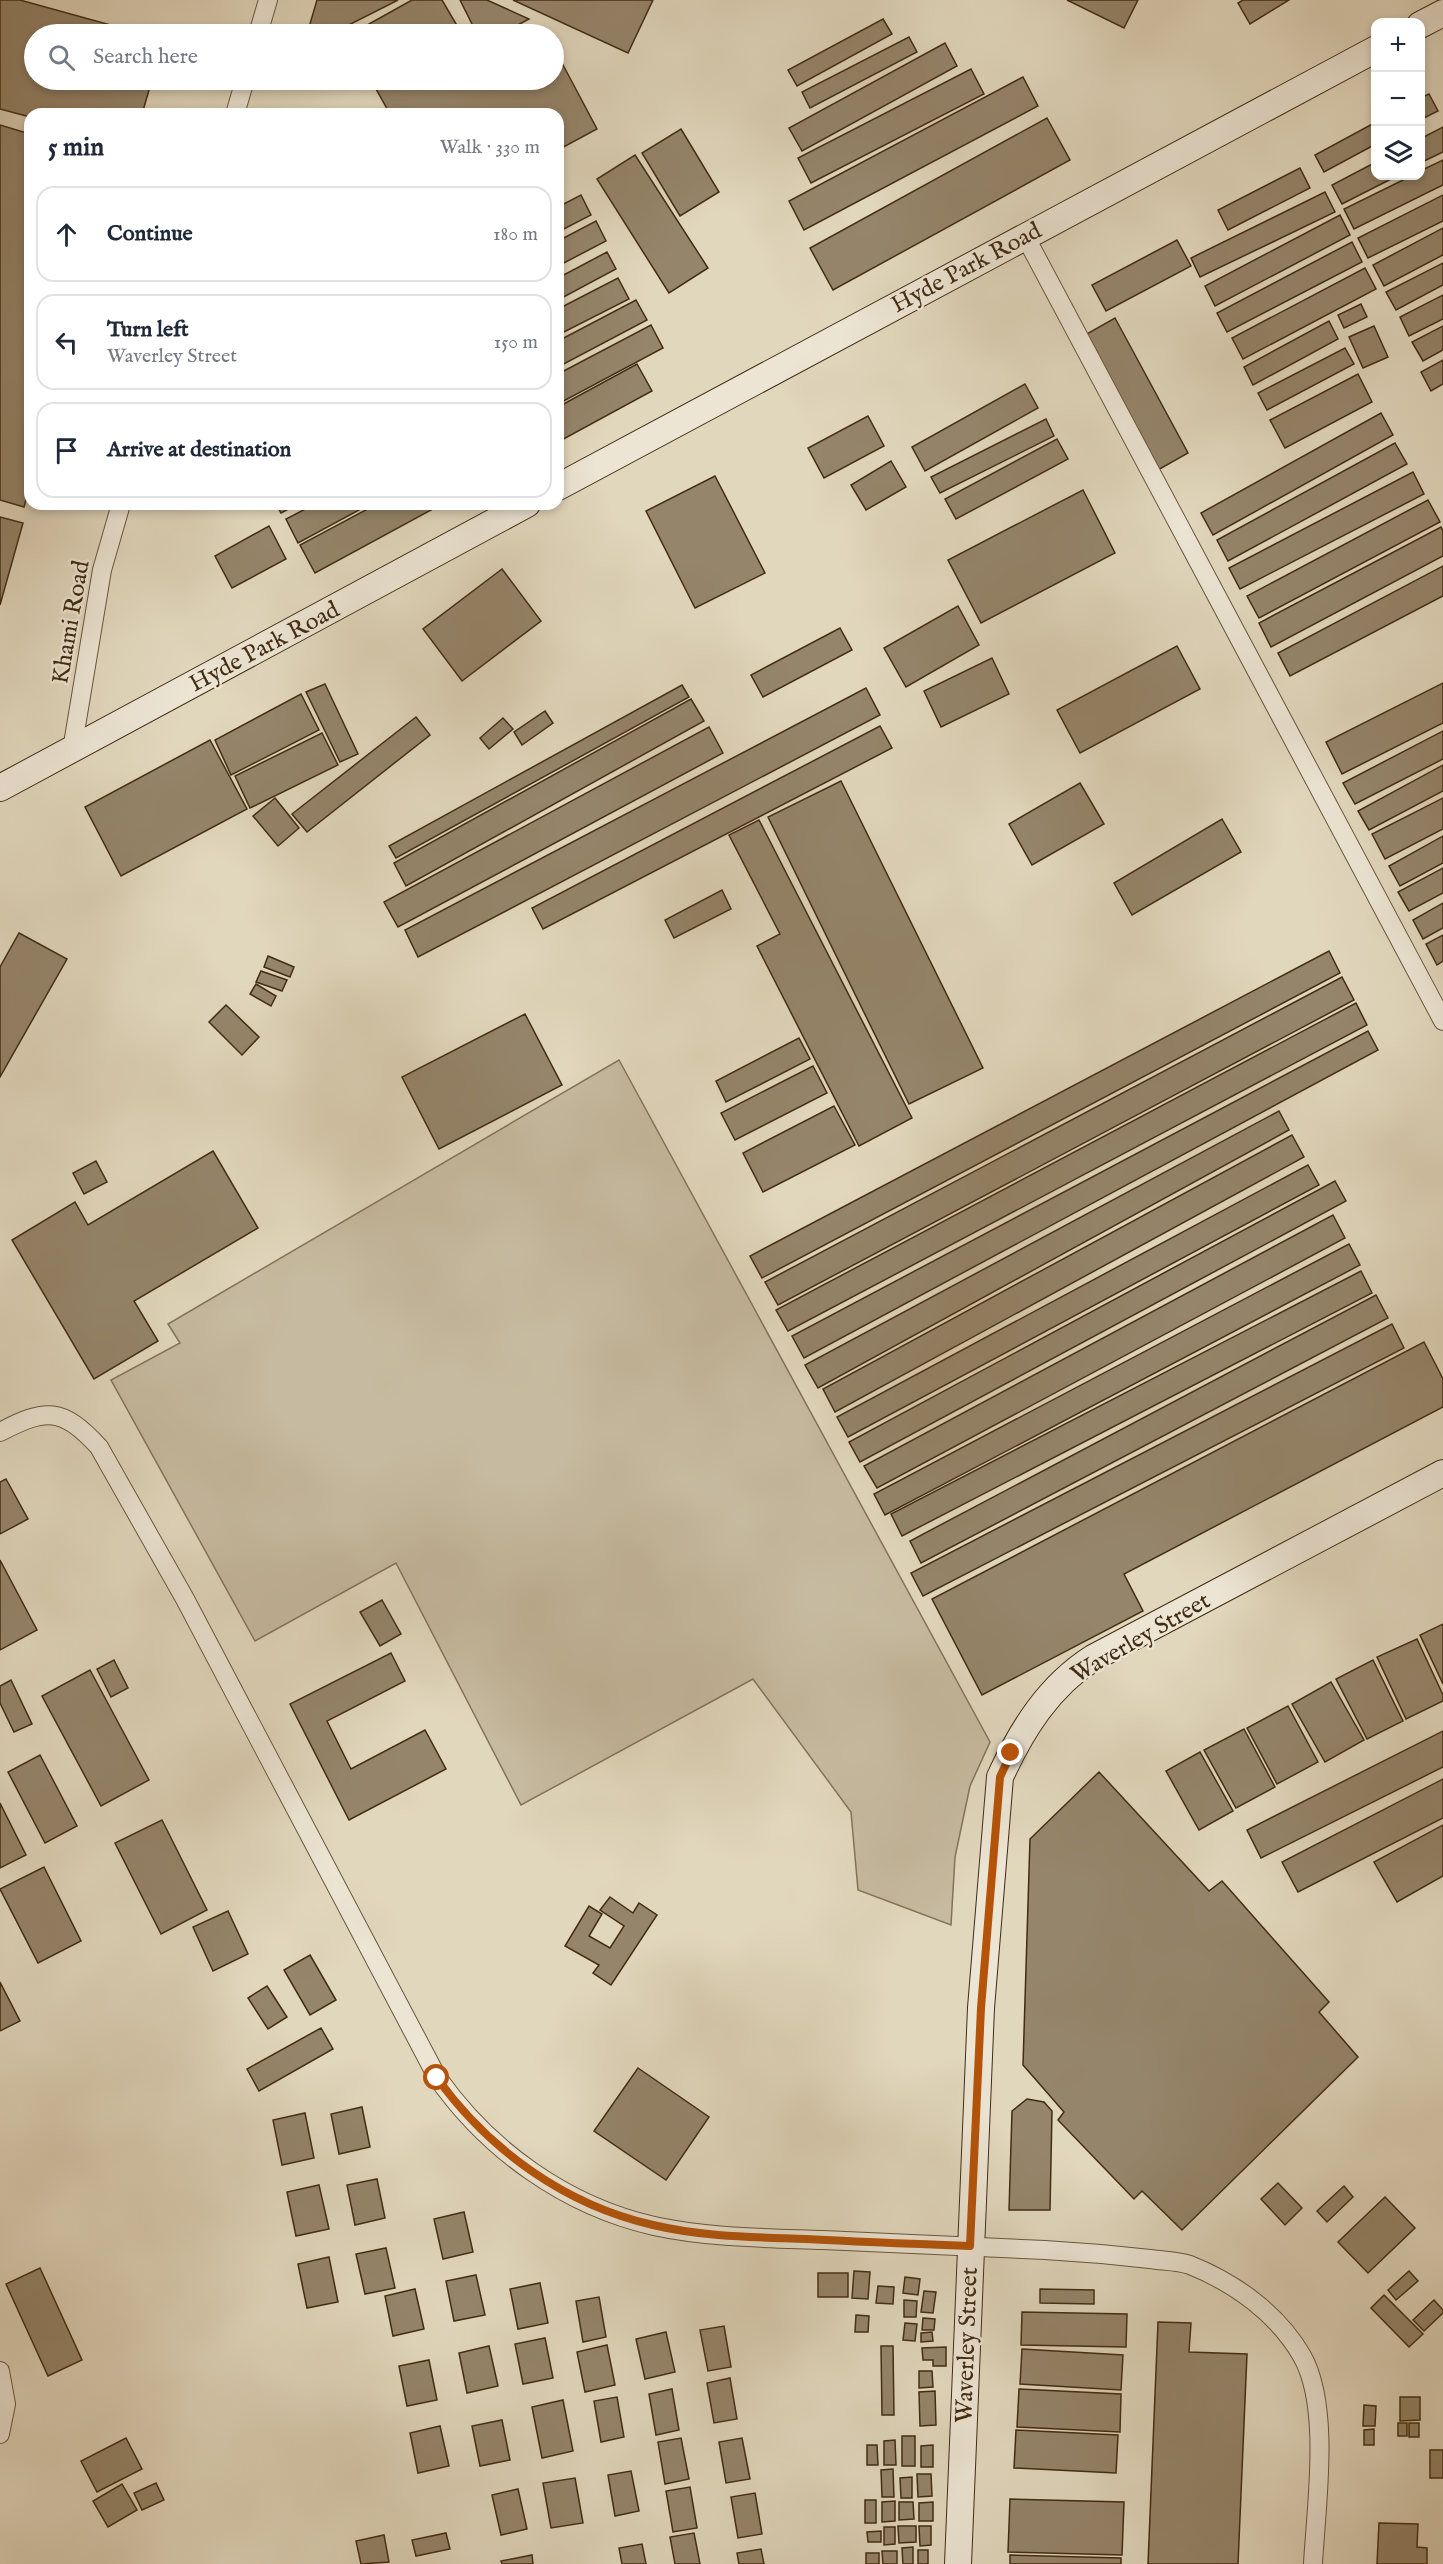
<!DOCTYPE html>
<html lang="en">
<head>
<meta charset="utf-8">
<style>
	body { margin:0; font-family:"IM FELL English",serif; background:#f6f6f7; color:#1f2937 }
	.controls { position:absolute; right:18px; top:18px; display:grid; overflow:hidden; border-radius:12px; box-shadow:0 3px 9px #0003 }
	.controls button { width:54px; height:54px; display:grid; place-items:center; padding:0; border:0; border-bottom:2px solid #e0e1e3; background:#fff; color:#1f2937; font:30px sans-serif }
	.stop { position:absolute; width:18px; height:18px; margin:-14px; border:4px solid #b45309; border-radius:50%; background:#fff }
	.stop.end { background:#b45309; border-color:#fff; box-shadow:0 2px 6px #0008 }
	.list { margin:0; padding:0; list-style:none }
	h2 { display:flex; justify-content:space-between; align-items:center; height:78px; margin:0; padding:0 24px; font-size:26px }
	h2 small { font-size:20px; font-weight:400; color:#747a83 }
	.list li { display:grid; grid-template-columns:39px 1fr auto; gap:18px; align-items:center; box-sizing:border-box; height:96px; margin:0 12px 12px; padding:0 12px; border:2px solid #e0e1e3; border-radius:18px }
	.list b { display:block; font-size:22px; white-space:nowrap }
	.list p { margin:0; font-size:20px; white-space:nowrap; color:#747a83 }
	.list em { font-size:20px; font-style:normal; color:#747a83 }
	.icon { flex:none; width:33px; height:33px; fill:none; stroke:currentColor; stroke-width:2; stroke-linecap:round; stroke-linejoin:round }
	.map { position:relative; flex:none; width:1443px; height:2564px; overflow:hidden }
	.search { position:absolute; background:#fff; box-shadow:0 3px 9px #0003; left:24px; top:24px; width:540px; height:66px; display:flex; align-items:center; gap:15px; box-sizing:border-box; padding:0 21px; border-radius:33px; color:#747a83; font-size:22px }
	.panel { position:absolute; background:#fff; box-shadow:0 3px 9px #0003; left:24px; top:108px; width:540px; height:402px; border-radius:18px }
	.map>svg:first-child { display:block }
	.green { fill:#c6baa0; stroke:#84735a; stroke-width:1.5 }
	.building { fill:#95856b; stroke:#422c13; stroke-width:1.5 }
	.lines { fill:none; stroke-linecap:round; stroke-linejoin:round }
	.street-casing { stroke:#6a573e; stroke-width:20 }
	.secondary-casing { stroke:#422c13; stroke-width:28 }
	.street { stroke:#ece5d4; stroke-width:18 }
	.secondary { stroke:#ece5d4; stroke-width:26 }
	.route { stroke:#b45309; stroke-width:8 }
	.labels { text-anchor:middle; stroke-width:5; stroke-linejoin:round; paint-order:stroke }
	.street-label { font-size:24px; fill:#422c13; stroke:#ece5d4 }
</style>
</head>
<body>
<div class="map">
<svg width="1443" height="2564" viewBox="0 0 1443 2564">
	<rect width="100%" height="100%" fill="#e1d7bd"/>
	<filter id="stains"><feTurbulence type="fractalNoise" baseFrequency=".00333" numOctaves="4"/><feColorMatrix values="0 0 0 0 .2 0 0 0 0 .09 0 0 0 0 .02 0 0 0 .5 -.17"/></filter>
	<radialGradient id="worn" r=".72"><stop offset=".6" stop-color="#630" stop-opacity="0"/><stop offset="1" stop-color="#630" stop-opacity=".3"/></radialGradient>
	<path class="green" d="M619,1060l371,682 -20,44 -15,71 -4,68 -93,-35 -7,-78 -98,-133 -232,126 -125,-242 -141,78 -144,-261 69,-37 -12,-19z"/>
	<g class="building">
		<path d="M0,0h20l123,34h-109v46h118l-10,34h-112v3l-30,-8z"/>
		<path d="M317,0h81l-67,34h-24z"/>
		<path d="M412,0h30l20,34h-111z"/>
		<path d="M460,0h27l42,19 -28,15h-24z"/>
		<path d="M513,0h140l-25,53z"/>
		<path d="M1067,0h71l-14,28z"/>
		<path d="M1243,0h46l-39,24 -12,-21z"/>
		<path d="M883,19l9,15 -95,52 -9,-16z"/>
		<path d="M909,37l8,15 -107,56 -8,-16z"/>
		<path d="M945,43l12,23 -155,85 -13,-23z"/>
		<path d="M554,48l43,81 -39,21v-36h-168l-19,-34h183z"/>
		<path d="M971,69l13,25 -173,89 -13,-25z"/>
		<path d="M1023,77l15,29 -234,124 -15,-29z"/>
		<path d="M1429,94l9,17 -18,9v-22z"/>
		<path d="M1047,118l23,42 -237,130 -23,-42z"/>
		<path d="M1376,122v22l-52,28 -9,-17z"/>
		<path d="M0,125l30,9v353l-6,20 -24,-7z"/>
		<path d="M1443,127v25l-23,11v-24z"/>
		<path d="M681,129l38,63 -39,24 -38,-63z"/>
		<path d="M635,155l73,113 -39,25 -72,-114z"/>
		<path d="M1443,160v25l-89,44 -10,-20 67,-33h9v-5z"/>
		<path d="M1376,162v14h21l-55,28 -10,-19z"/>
		<path d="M1300,168l10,20 -82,42 -10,-20z"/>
		<path d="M1325,192l10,20 -135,65 -9,-19z"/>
		<path d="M581,195l10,20 -33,17v-25z"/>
		<path d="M1443,195v26l-75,37 -10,-20z"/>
		<path d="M1340,215l10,20 -135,71 -10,-20z"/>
		<path d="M596,221l10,20 -48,25v-25z"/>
		<path d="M1443,228v27l-59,31 -11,-21z"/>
		<path d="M1177,240l14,26 -85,45 -14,-26z"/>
		<path d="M1352,242l10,20 -135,70 -10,-19z"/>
		<path d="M607,252l9,17 -58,31v-22z"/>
		<path d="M1443,263v22l-47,25 -10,-18z"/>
		<path d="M1365,268l11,21 -133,70 -11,-21z"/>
		<path d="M618,278l11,21 -71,36v-26z"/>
		<path d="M1443,295v24l-34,17 -9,-19z"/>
		<path d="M636,300l11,20 -89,47v-26z"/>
		<path d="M1361,304l6,13 -23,11 -6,-13z"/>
		<path d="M1115,318l73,135 -30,17 -73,-135z"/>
		<path d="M1329,321l9,18 -85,46 -9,-18z"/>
		<path d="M651,325l12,23 -105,56v-30z"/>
		<path d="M1374,326l14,31 -25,11 -14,-31z"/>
		<path d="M1443,326v24l-20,11 -11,-19z"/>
		<path d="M1345,348l9,16 -87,46 -9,-17z"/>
		<path d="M1443,360v24l-12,7 -10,-19z"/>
		<path d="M637,364l15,27 -94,51v-35z"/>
		<path d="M1358,374l14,28 -87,46 -15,-28z"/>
		<path d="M1025,384l13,24 -113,63 -13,-24z"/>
		<path d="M1381,413l12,22 -180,100 -12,-22z"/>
		<path d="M868,416l16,30 -60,32 -16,-30z"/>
		<path d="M1046,419l8,17 -114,57 -9,-16z"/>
		<path d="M1057,439l11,20 -112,60 -11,-20z"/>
		<path d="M1395,443l12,21 -179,97 -11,-21z"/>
		<path d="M891,461l15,26 -40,23 -15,-25z"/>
		<path d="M1413,472l11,22 -184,95 -11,-21z"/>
		<path d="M715,476l50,97 -70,35 -49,-97z"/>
		<path d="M1083,490l32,63 -134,70 -33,-63z"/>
		<path d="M1428,500l12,22 -181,96 -12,-22z"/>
		<path d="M276,504h22l-17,9z"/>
		<path d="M315,504h55l-72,39 -12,-24z"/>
		<path d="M377,504h65l-127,69 -15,-28z"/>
		<path d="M0,517l23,6 -23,82z"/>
		<path d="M269,526l17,33 -54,29 -17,-32z"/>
		<path d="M1441,527l2,4v25l-172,91 -12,-24z"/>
		<path d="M1443,566v30l-153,80 -12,-23z"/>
		<path d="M502,569l39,52 -79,60 -39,-52z"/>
		<path d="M958,606l21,39 -73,42 -22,-39z"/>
		<path d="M840,628l12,22 -89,47 -12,-22z"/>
		<path d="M1177,646l23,43 -120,64 -23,-43z"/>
		<path d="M992,658l17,36 -68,33 -17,-36z"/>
		<path d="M1443,683v40l-101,51 -16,-32z"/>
		<path d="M325,684l33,70 -18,8 -34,-70z"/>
		<path d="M682,685l7,12 -293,161 -7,-12z"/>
		<path d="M866,688l14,27 -462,242 -13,-27z"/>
		<path d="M301,694l18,36 -88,45 -16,-35z"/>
		<path d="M691,699l13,22 -298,165 -12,-23z"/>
		<path d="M545,711l8,12 -31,22 -8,-13z"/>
		<path d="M416,717l14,18 -123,97 -15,-18z"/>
		<path d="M503,718l10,11 -24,20 -9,-11z"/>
		<path d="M880,726l12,22 -349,181 -11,-21z"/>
		<path d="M709,727l14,26 -325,174 -14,-25z"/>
		<path d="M1443,731v28l-88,45 -12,-21z"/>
		<path d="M322,733l16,32 -88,43 -15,-32z"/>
		<path d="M210,740l37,69 -126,67 -36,-69z"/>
		<path d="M1443,765v26l-74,39 -11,-19z"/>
		<path d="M841,781l142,287 -74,36 -141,-287z"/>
		<path d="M1080,783l24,41 -72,41 -23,-41z"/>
		<path d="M275,798l24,30 -21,18 -25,-30z"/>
		<path d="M1443,798v31l-58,30 -13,-25z"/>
		<path d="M1222,819l19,33 -109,63 -18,-32z"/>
		<path d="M759,820l153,298 -53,28 -102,-200 23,-12 -51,-99z"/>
		<path d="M1443,836v27l-43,23 -11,-20z"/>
		<path d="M1443,868v25l-34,18 -11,-19z"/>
		<path d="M722,890l9,19 -57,29 -9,-18z"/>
		<path d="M1443,903v25l-20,11 -10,-19z"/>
		<path d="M19,933l48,26 -67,118v-110z"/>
		<path d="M1443,935v26l-6,4 -11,-21z"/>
		<path d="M1329,951l11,22 -578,305 -12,-22z"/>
		<path d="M268,956l26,11 -4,10 -26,-10z"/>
		<path d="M261,971l26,9 -5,11 -26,-9z"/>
		<path d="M1342,977l12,23 -576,305 -13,-23z"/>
		<path d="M256,984l20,12 -5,10 -21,-12z"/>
		<path d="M1356,1003l11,22 -579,306 -12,-21z"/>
		<path d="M226,1005l33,32 -17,18 -33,-33z"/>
		<path d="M525,1014l37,71 -123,64 -37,-72z"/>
		<path d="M1368,1031l10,19 -574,308 -12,-22z"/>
		<path d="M799,1038l11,21 -84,43 -10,-21z"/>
		<path d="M813,1066l14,27 -92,47 -14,-27z"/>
		<path d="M834,1106l21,39 -92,47 -20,-39z"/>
		<path d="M1279,1111l10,19 -471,258 -13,-23z"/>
		<path d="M1292,1135l12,22 -469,255 -12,-23z"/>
		<path d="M213,1151l45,77 -124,73 24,40 -64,38 -82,-139 63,-38 13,23z"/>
		<path d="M96,1161l11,21 -23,12 -11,-21z"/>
		<path d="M1308,1165l11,20 -471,252 -11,-20z"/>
		<path d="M1335,1181l11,20 -486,261 -11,-20z"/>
		<path d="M1333,1215l12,23 -468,250 -13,-22z"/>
		<path d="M1349,1244l11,21 -475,250 -11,-21z"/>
		<path d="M1361,1271l11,22 -470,243 -11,-22z"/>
		<path d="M1376,1295l12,23 -467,245 -11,-22z"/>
		<path d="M1392,1324l12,24 -481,248 -12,-23z"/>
		<path d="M1424,1342l19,37v28l-319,167 19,37 -161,84 -50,-96z"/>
		<path d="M6,1479l22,40 -28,15v-52z"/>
		<path d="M0,1560l37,70 -37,20z"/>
		<path d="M382,1600l19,34 -21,12 -20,-34z"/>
		<path d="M1443,1624v60l-23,-49z"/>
		<path d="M1417,1639l26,56v6l-37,18 -29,-62z"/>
		<path d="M391,1653l14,28 -78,40 24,48 74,-39 21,39 -97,51 -59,-116z"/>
		<path d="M114,1660l14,28 -17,9 -14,-28z"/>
		<path d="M1373,1660l30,61 -36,18 -31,-60z"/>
		<path d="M90,1670l59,110 -48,26 -59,-110z"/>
		<path d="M11,1680l21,44 -18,8 -14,-29v-17z"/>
		<path d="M1331,1682l33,58 -39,22 -33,-58z"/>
		<path d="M1288,1706l30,56 -41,22 -30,-56z"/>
		<path d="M1244,1729l31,58 -39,21 -32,-58z"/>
		<path d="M1443,1731v36l-182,91 -14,-28z"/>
		<path d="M1200,1752l33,59 -34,19 -33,-59z"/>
		<path d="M40,1755l37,71 -32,17 -37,-71z"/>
		<path d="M1099,1772l110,119 13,-10 107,121 -10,10 39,45 -176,173 -40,-39 -8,8 -76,-79 6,-8 -41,-47 7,-226z"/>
		<path d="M1443,1779v39l-145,74 -16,-30z"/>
		<path d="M0,1803l26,52 -26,13z"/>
		<path d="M162,1820l45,90 -46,24 -46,-91z"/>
		<path d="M1443,1825v51l-46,26 -23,-40z"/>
		<path d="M44,1867l37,74 -43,22 -38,-74z"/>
		<path d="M610,1897l23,16 6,-10 18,12 -46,70 -18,-12 6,-8 -34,-19 24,-40 13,8 -13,22 21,12 14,-22 -24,-16z"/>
		<path d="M228,1911l20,43 -35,17 -20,-44z"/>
		<path d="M310,1955l26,45 -26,15 -26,-45z"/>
		<path d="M0,1982l20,39 -20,10z"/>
		<path d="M267,1986l20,31 -19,12 -20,-31z"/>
		<path d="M321,2028l12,21 -74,42 -12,-22z"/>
		<path d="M638,2068l71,49 -43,63 -72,-49z"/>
		<path d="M1027,2099l17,3 8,9 -2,99h-41l3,-99z"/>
		<path d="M362,2107l8,40 -31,7 -8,-40z"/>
		<path d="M305,2113l9,45 -32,7 -9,-45z"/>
		<path d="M377,2179l8,39 -30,7 -8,-40z"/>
		<path d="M1278,2183l24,25 -17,17 -24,-26z"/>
		<path d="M319,2185l10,44 -33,7 -9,-44z"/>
		<path d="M1344,2186l9,11 -26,25 -10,-11z"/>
		<path d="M1385,2197l30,31 -47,45 -30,-31z"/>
		<path d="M464,2212l9,40 -30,7 -9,-40z"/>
		<path d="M386,2248l9,40 -30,6 -9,-40z"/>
		<path d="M329,2257l9,45 -31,6 -9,-44z"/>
		<path d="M40,2268l42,92 -34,16 -42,-92z"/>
		<path d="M854,2271l16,1 -2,27 -16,-1z"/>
		<path d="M1409,2271l9,10 -22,19 -8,-10z"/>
		<rect x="818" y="2273" width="30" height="24"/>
		<path d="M476,2275l9,40 -31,6 -8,-40z"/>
		<path d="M905,2277l15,2 -2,16 -15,-2z"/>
		<path d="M540,2283l8,40 -30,6 -8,-40z"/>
		<path d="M878,2286l16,1 -1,17 -17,-1z"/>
		<path d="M415,2289l9,40 -31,7 -8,-40z"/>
		<path d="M1040,2289l54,1v14l-54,-1z"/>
		<path d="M924,2291l12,1 -3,21 -12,-1z"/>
		<path d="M1384,2295l39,39 -14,13 -38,-39z"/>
		<path d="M599,2297l7,40 -23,5 -7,-41z"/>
		<path d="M904,2300l13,1 -1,16h-12z"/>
		<path d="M1434,2300l9,10v3l-19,18 -11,-11z"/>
		<path d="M1022,2312l105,2 -1,33 -105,-2z"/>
		<path d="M856,2315l13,1 -1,16h-13z"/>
		<path d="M923,2318l12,1 -1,11h-12z"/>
		<path d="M1158,2322l33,1 -2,29 58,2 -9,210h-90z"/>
		<path d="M905,2323l12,1 -2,17 -12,-1z"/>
		<path d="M724,2326l7,41 -23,4 -8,-41z"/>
		<path d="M666,2332l9,40 -30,7 -9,-40z"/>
		<path d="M932,2332l1,9 -12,1v-9z"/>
		<path d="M545,2338l8,40 -30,6 -8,-40z"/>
		<path d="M607,2345l8,40 -30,7 -8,-40z"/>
		<path d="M489,2346l9,40 -31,7 -8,-40z"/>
		<path d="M881,2346h12l1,69h-12z"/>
		<path d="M946,2347v19h-13v-6h-10l-1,-12z"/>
		<path d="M1022,2349l101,6 -2,35 -101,-6z"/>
		<path d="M429,2360l8,40 -30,6 -8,-40z"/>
		<path d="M919,2371h13l1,16 -14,1z"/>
		<path d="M730,2378l7,41 -23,4 -7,-40z"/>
		<path d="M672,2389l7,41 -23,5 -7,-41z"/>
		<path d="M1019,2389l102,5 -1,38 -103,-5z"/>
		<path d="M935,2391l1,34 -16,1 -1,-34z"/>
		<path d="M617,2397l7,40 -23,5 -7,-41z"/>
		<path d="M1400,2397h20v23l-20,1z"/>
		<path d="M563,2400l10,51 -31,7 -10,-51z"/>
		<path d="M1364,2405l12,1 -1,20h-12z"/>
		<path d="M502,2420l8,40 -30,6 -8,-40z"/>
		<rect x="1398" y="2423" width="9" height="13"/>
		<rect x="1409" y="2423" width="10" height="14"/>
		<path d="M440,2426l9,40 -31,7 -8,-40z"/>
		<path d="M1374,2429v16h-10v-15z"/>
		<path d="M1016,2430l102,5 -2,38 -102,-5z"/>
		<rect x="902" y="2436" width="13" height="30"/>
		<path d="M126,2438l16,31 -45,23 -16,-31z"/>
		<path d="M681,2438l8,41 -24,5 -7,-42z"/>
		<path d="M742,2438l8,41 -24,4 -7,-41z"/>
		<path d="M895,2440l1,25h-12v-24z"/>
		<path d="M867,2445h10l1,20h-11z"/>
		<path d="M933,2445v22h-12v-21z"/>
		<rect x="1430" y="2450" width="13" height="28"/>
		<path d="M893,2469l1,28h-12l-1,-27z"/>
		<path d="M631,2471l8,40 -24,5 -7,-41z"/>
		<path d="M917,2474h14l1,22 -14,1z"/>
		<path d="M912,2477v21h-11l-1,-20z"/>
		<path d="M575,2478l8,45 -32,5 -8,-45z"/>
		<path d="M156,2483l8,17 -22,10 -8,-17z"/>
		<path d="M122,2484l15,26 -29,17 -15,-26z"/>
		<path d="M690,2487l7,41 -24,4 -7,-41z"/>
		<path d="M518,2489l9,40 -26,6 -9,-40z"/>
		<path d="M755,2493l7,41 -24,4 -7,-41z"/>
		<path d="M1010,2499l114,3 -2,53 -114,-3z"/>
		<rect x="865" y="2500" width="11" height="23"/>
		<path d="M895,2501v20l-13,1v-20z"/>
		<path d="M899,2502h14l1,17 -15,1z"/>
		<path d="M933,2502v19h-14v-18z"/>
		<path d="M1379,2523l39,1 -1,23 10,1v16h-50z"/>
		<path d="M898,2526h18v16l-17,1z"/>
		<path d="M919,2526h12v19l-11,1z"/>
		<path d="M884,2527h11v17l-11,1z"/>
		<path d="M881,2531v11h-13l-1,-10z"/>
		<path d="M446,2533l4,16 -34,7 -4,-16z"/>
		<path d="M694,2533l6,31h-25l-5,-27z"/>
		<path d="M384,2535l5,27 -28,2 -5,-23z"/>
		<path d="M642,2544l4,20h-24l-3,-16z"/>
		<path d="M913,2547v17h-10l-1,-16z"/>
		<path d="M761,2549l3,15h-25l-2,-11z"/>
		<rect x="918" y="2550" width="10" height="14"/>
		<path d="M882,2551h15v13h-14z"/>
		<rect x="866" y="2553" width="13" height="11"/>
		<path d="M532,2555l1,9h-31l-1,-3z"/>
		<path d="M1010,2555l111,3v6h-111z"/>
	</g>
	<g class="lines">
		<defs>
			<g id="street">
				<path d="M258,34l10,-34"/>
				<path d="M235,114l10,-34"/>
				<path d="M1025,236l418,785"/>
				<path d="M72,750l30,-180 19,-66"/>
				<path d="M0,1432c46,-24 62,-25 99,15l86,152 252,478c51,73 129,129 217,149 55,12 113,12 169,14 74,3 148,6 222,10 35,2 70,5 105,9 13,2 28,2 40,6 45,18 88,49 112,91 29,51 14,150 11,208"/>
				<path d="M0,2371l6,33 -6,30"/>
			</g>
			<g id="secondary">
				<path d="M1420,25l23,-12"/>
				<path d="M558,487l818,-438"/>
				<path d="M0,788l527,-284"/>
				<path d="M958,2564l23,-556 19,-231c22,-48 49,-91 93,-119l350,-185"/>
			</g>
		</defs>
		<use href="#street" class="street-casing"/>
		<use href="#secondary" class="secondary-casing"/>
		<use href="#street" class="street"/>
		<use href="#secondary" class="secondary"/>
	</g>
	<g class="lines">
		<path class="route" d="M437,2078c52,72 128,127 216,147 50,12 102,12 153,14 55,3 109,5 164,7l11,-238 19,-231 11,-24"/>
	</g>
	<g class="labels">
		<g class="street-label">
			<text transform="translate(966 267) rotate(-28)" y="8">Hyde Park Road</text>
			<text transform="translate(70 622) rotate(-80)" y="8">Khami Road</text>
			<text transform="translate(264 646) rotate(-28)" y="8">Hyde Park Road</text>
			<text transform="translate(1140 1637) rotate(-30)" y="8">Waverley Street</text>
			<text transform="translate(966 2345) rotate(-88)" y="8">Waverley Street</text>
		</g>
	</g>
	<rect width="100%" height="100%" filter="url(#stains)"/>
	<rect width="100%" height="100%" fill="url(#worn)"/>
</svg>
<div class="controls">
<button>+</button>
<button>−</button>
<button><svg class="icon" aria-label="layers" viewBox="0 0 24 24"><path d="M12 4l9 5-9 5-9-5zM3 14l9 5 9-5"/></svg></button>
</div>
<div class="stop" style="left:437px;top:2078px"></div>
<div class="stop end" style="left:1011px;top:1753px"></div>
<div class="search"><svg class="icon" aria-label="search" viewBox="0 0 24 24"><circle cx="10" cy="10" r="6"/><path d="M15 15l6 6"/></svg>Search here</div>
<section class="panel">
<h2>5 min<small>Walk · 330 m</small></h2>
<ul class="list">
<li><svg class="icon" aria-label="ahead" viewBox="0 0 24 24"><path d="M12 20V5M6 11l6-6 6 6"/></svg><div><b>Continue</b></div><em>180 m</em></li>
<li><svg class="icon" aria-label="left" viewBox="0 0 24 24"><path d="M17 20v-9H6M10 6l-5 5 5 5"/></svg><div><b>Turn left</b><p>Waverley Street</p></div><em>150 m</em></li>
<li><svg class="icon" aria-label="arrive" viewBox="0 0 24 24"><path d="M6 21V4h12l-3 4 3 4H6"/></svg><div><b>Arrive at destination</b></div></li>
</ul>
</section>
</div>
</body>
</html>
